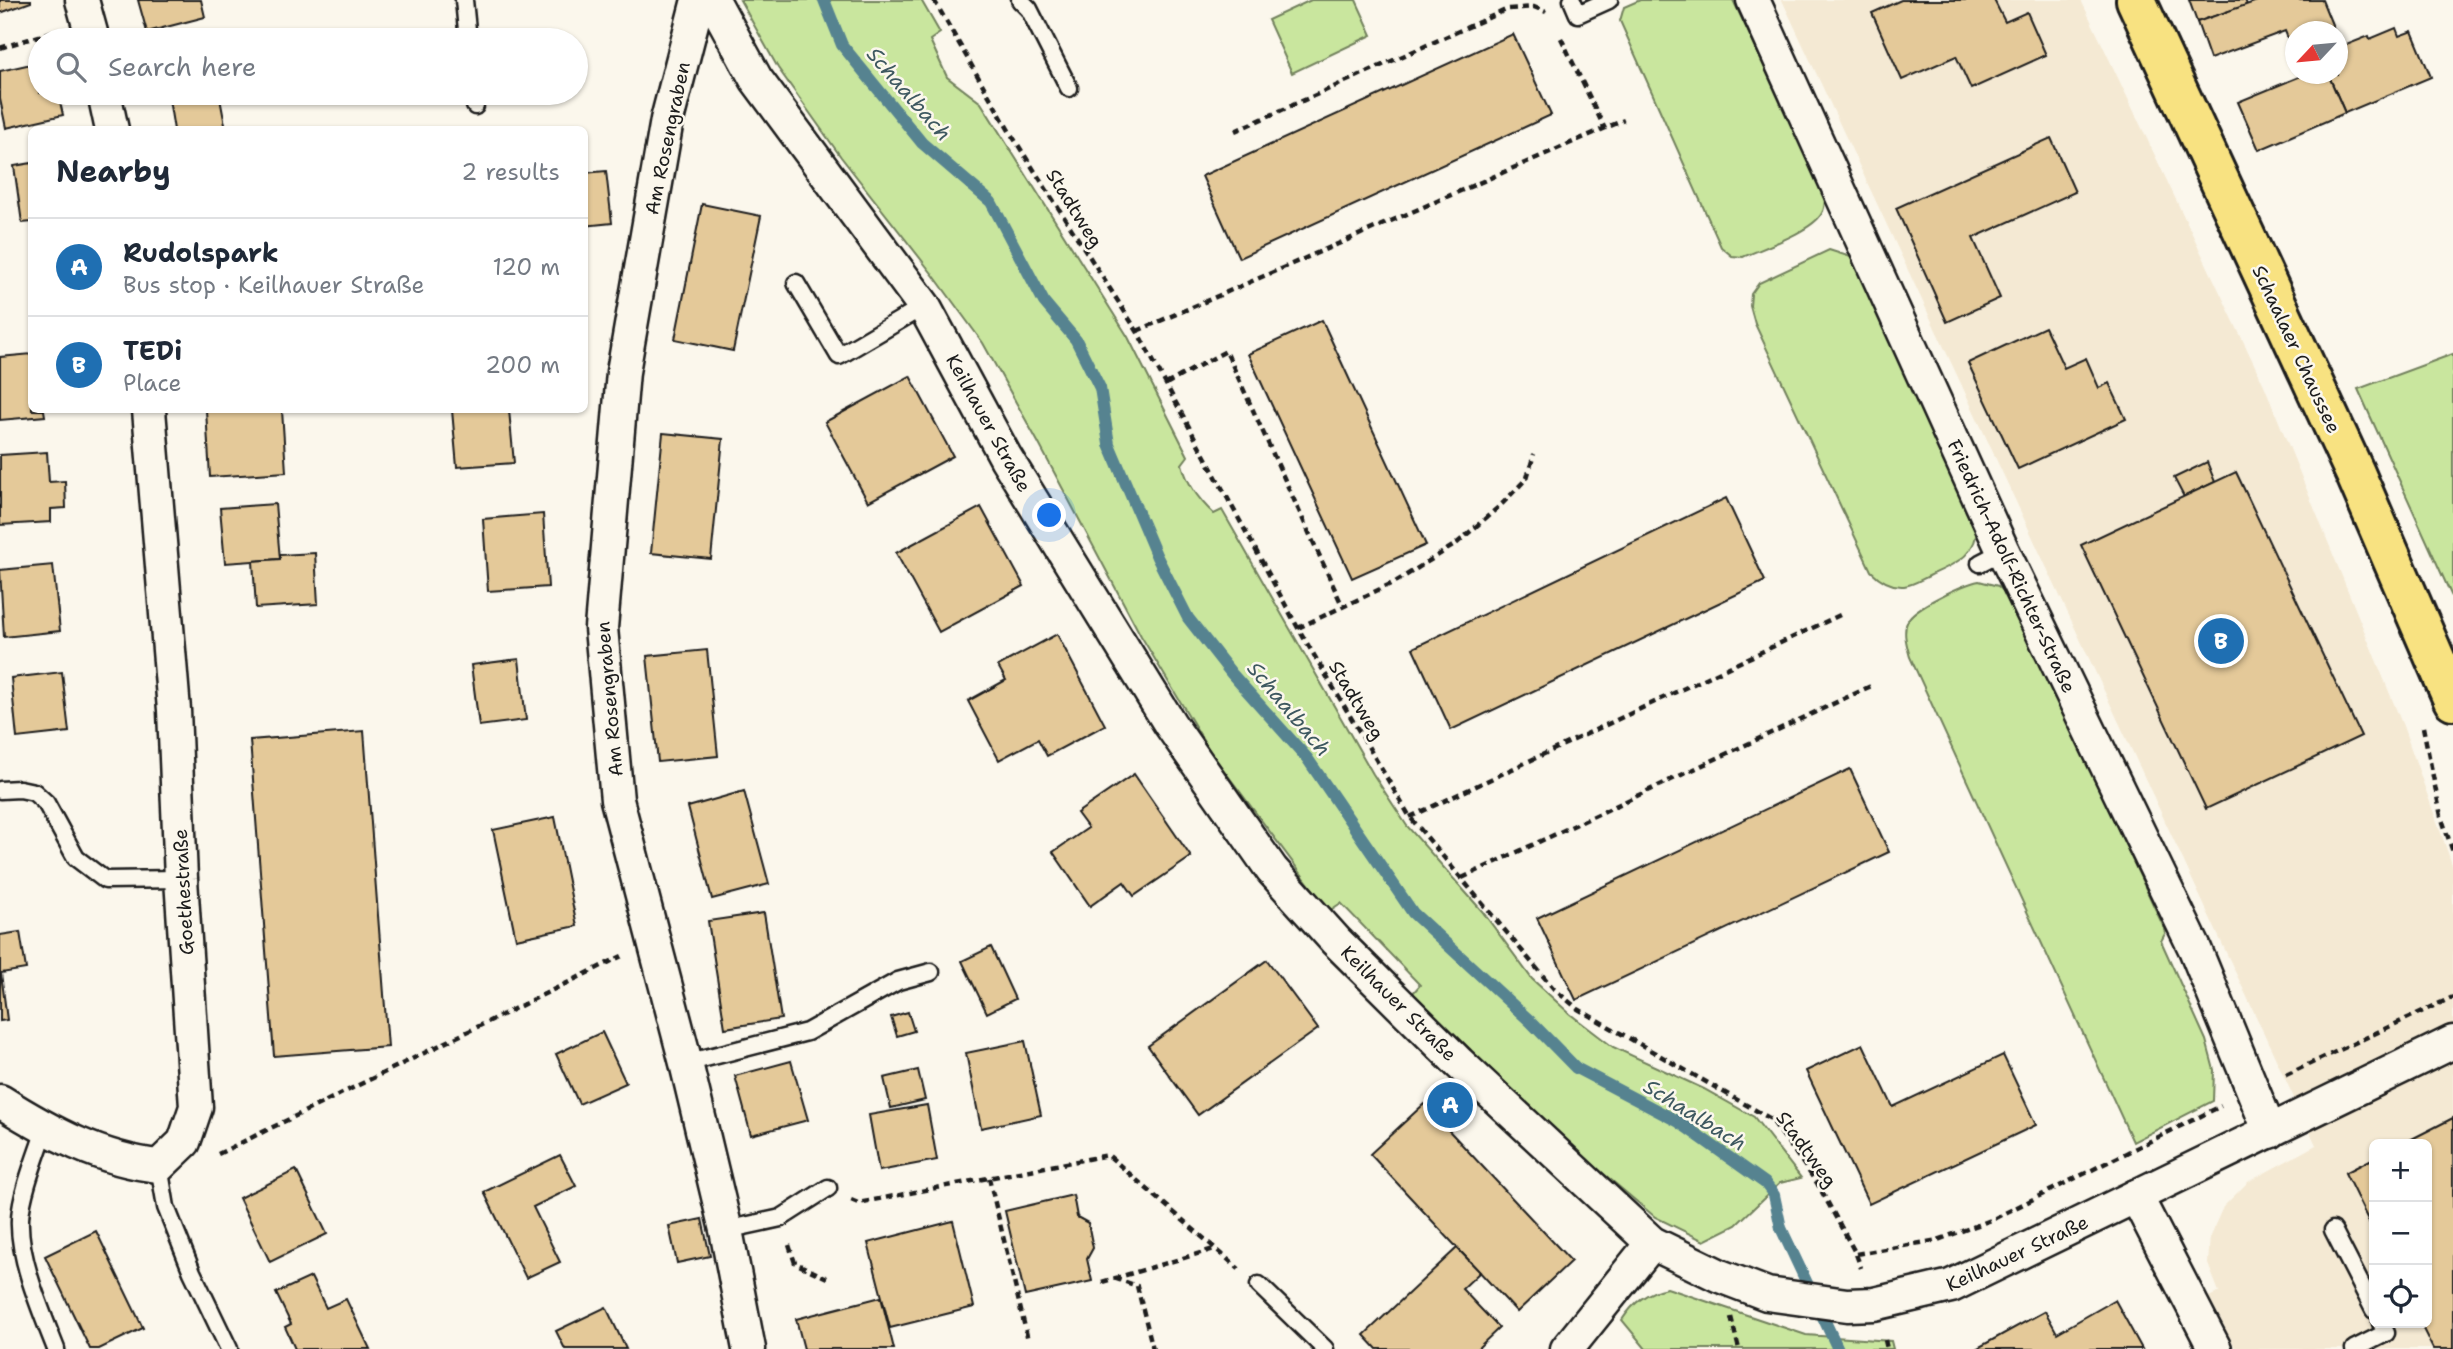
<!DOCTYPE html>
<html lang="en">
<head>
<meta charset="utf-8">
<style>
	body { margin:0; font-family:"Shantell Sans",sans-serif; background:#f2f2f3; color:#1f2937 }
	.controls { position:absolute; right:21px; bottom:21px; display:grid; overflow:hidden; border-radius:10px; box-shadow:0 2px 5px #0004 }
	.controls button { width:63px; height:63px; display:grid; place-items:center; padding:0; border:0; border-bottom:2px solid #e0e1e3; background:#fff; color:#1f2937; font:35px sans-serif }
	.compass { position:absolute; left:2285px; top:21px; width:63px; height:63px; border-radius:50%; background:#fff; box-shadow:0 2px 5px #0004; rotate:244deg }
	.you { position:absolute; left:1050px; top:516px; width:24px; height:24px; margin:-18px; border:5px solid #fff; border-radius:50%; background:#1a73e8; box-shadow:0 0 0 10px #1a73e833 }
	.badge { display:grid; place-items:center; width:46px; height:46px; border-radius:50%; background:#1f6fb2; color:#fff; font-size:23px; font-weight:700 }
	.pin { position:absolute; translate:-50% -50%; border:4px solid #fff; box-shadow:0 2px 7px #0006 }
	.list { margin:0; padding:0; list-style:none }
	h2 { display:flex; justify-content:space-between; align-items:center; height:91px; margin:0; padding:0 28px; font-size:30px }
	h2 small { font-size:23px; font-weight:400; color:#747a83 }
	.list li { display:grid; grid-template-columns:46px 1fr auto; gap:21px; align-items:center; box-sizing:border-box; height:98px; padding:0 28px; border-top:2px solid #e0e1e3 }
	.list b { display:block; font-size:26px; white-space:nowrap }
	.list p { margin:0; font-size:23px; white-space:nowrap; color:#747a83 }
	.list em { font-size:23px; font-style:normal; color:#747a83 }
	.icon { flex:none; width:38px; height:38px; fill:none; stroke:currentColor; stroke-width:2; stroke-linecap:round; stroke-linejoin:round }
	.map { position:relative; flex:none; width:2453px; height:1349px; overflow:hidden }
	.search { position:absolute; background:#fff; box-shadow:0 2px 5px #0004; left:28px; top:28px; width:560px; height:77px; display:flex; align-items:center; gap:18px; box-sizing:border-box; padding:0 24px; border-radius:38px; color:#747a83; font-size:26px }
	.panel { position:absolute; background:#fff; box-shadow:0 2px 5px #0004; left:28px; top:126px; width:560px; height:287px; border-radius:10px }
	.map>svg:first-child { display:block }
	.built { fill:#f4e9d3; fill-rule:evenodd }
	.green { fill:#c9e69e; stroke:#72815d; stroke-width:2 }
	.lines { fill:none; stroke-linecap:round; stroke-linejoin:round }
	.stream { stroke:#568390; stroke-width:12 }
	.building { fill:#e4c999; stroke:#1c1c1c; stroke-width:2 }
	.lane-casing { stroke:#1c1c1c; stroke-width:21 }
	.street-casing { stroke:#1c1c1c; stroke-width:37 }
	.primary-casing { stroke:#1c1c1c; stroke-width:44 }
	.path { stroke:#1c1c1c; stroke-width:4.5; stroke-dasharray:7 5; stroke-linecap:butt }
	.lane { stroke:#fbf7ec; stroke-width:16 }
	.street { stroke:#fbf7ec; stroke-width:32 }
	.primary { stroke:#f8e281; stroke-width:38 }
	.labels { text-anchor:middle; stroke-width:5; stroke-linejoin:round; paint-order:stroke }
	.street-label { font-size:19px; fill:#1c1c1c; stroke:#fbf7ec }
	.water-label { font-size:21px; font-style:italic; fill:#3e5860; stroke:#fbf7ec }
</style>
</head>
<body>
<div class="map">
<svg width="2453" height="1349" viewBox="0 0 2453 1349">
	<rect width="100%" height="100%" fill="#fbf7ec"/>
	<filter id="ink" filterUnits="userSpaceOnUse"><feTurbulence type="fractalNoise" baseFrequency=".0143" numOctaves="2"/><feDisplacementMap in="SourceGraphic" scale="14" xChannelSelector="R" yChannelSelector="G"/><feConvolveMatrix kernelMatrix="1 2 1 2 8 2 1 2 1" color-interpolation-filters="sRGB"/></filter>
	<g filter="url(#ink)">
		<path class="built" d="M1782,0h299l183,385 139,341 50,141v482h-217l-27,-52 10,-5 -11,-28 2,-28 13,-29 25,-25 68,-37zM2374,1144h53v179h-53z"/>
		<g class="green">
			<path d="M740,0h181l19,33 -10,7 17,37 34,26 147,234 60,119 -6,8c5,20 17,36 32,50l8,-4 151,264 34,52 75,85 50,68 38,35 43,33 91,42 50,28 47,61 -21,5 -44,42 -32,16 -49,-24 -76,-64 -167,-159 8,-9 -79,-82 -12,8 -118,-158 -70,-117 -103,-194 -55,-99 -49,-67 -93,-119 -63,-89z"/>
			<path d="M1311,0h45l16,35 -80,38 -24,-53z"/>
			<path d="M1640,0h93l91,191c1,7 2,15 -2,22 -9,18 -59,35 -79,44l-11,-1 -11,-9 -101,-226 4,-14z"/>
			<path d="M1829,250l22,7 9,10 118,257c-2,33 -22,39 -49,52 -7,3 -16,9 -25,10 -13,1 -24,-6 -33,-15l-116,-247 -5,-18 1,-12 8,-11z"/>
			<path d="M2453,354v245l-95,-210z"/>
			<path d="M1979,581l19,5 12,11 156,335 -5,9 45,99 8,30 -1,31 -80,41 -223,-485c-3,-11 -8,-26 -2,-37 6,-13 56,-36 71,-39z"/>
			<path d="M1667,1288l139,47 85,6 2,8h-247l-24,-29c11,-17 24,-28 45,-32z"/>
		</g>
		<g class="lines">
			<path class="stream" d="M824,0l18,45 80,98 69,59 53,100 32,38 24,48 9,56 48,113 31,61 44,56 75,84 106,155 117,108 46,47 103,54 86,61 9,12 7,33 57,121"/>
		</g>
		<g class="building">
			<path d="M0,0h31v2l-31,11z"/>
			<path d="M138,0h63l4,17 -58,15z"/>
			<path d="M1901,0h93l11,22 22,-10 19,43 -75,34 -15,-33 -54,24 -30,-67z"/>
			<path d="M2189,0h56l2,5 -50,17z"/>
			<path d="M2260,0h62l13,32h-39l-2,21 -9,-22 -75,28 -13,-37z"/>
			<path d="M2396,28l3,8 13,-5 19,46 -86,36 -17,-39h10v-14l7,-3 -4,-10 28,-11 1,3z"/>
			<path d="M1513,34l38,81 -312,143 -37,-82z"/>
			<path d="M40,62v31h18l5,22 -57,13 -6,-29v-28z"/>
			<path d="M2306,74h22l17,39 -86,37 -21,-48z"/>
			<path d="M168,93h51l7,37h-52z"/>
			<path d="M2051,138l24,54 -102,46 27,60 -53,24 -51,-114z"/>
			<path d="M32,163v59l-10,1 -8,-57z"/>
			<path d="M606,171l6,52 -28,3v-53z"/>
			<path d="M702,204l59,12 -28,135 -58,-12z"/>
			<path d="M1322,320l104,225 -74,33 -104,-224z"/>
			<path d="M2045,327l19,41 22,-10 13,30 10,-5 17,36 -108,50 -50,-106z"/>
			<path d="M32,354v56h12l1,6 -45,4v-63z"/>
			<path d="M910,376l43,80 -85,46 -43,-80z"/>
			<path d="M206,410h76l4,62 -76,5z"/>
			<path d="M452,410h57l5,53 -57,4z"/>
			<path d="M663,433l60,6 -12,120 -60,-6z"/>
			<path d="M47,452l2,30 16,-1 1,27 -15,1v13l-51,3v-70z"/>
			<path d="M2207,462l8,20 -31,15 -10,-19z"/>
			<path d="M2236,472l125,264 -155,73 -125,-264z"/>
			<path d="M1726,498l39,83 -314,149 -38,-82z"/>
			<path d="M275,504l5,55 -55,4 -5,-55z"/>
			<path d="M981,507l43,79 -85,46 -43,-79z"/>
			<path d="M543,514l5,73 -60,4 -5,-72z"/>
			<path d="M315,553l3,51 -62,4 -3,-47 27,-2v-4z"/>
			<path d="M53,565l7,66 -56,6 -4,-67z"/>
			<path d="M1057,634l48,91 -58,31 -9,-17 -39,21 -31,-59 38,-21 -8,-14z"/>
			<path d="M707,650l11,106 -60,6 -11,-106z"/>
			<path d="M519,659l7,61 -47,6 -8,-61z"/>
			<path d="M62,672l7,60 -52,6 -6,-60z"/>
			<path d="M364,731l24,316 -114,9 -24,-316z"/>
			<path d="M1850,769l39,83 -313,148 -39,-82z"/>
			<path d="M1134,774l57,83 -57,39 -10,-14 -34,24 -37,-54 35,-24 -11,-15z"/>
			<path d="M744,791l25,93 -57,15 -24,-92z"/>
			<path d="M555,817l22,109 -61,13 -23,-109z"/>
			<path d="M764,913l17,106 -56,9 -17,-107z"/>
			<path d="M20,932l6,37 -25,4 6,47 -7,1v-86z"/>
			<path d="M991,947l24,52 -28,14 -25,-52z"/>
			<path d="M1267,960l51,69 -120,86 -50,-69z"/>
			<path d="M908,1012l6,19 -17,5 -6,-19z"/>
			<path d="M602,1032l24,51 -47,21 -23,-50z"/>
			<path d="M1025,1041l16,74 -60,13 -15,-75z"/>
			<path d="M1863,1044l30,63 110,-52 33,70 -167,79 -63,-133z"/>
			<path d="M791,1061l17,59 -57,15 -16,-59z"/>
			<path d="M918,1070l7,30 -34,8 -7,-30z"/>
			<path d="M1424,1104l147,157 -54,51 -147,-158z"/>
			<path d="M927,1105l10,55 -58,11 -10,-56z"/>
			<path d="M2453,1118v231h-20l-13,-26h7v-179h-25z"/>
			<path d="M560,1155l16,31 -43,21 27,55 -34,16 -42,-86z"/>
			<path d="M2374,1158v74l-29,-59z"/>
			<path d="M296,1170l31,64 -57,28 -31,-64z"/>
			<path d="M1073,1195l4,22 11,6 5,25 -6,11 5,22 -67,15 -20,-85z"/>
			<path d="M702,1219l8,37 -33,7 -8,-37z"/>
			<path d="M953,1221l21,86 -84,21 -22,-85z"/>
			<path d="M96,1231l47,97 -44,21h-9l-45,-93z"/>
			<path d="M1457,1248l23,24 -18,17 37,39 -22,21h-100l-13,-14z"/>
			<path d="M311,1277l15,31 20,-9 24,50h-75l-10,-22 6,-3 -15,-31z"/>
			<path d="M881,1297l13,52h-90l-8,-30z"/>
			<path d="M2115,1300l27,49h-166l69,-38 12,22z"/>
			<path d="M606,1307l20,42h-61l-9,-18z"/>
		</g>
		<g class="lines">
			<defs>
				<g id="lane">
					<path d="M464,0l4,40"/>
					<path d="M1020,0l9,9 40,79"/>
					<path d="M1572,0l6,14 31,-14"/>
					<path d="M473,93l2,13"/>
					<path d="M796,283l43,73 85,-50"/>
					<path d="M1980,563l23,-12"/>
					<path d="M0,790l20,-1 14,3 12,11 30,55 29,22 76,-1"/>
					<path d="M686,1063l121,-31 91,-51 33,-9"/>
					<path d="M45,1130c-8,24 -24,64 -25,89 -2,39 22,94 36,130"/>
					<path d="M159,1166l7,41 26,65 37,77"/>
					<path d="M726,1230l55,-12 47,-30"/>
					<path d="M2333,1230l41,80"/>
					<path d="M1259,1285l66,64"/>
					<path d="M2354,1349l32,-16 -5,-10"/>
				</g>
				<g id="street">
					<path d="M82,0l11,40"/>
					<path d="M698,0l-31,120 -44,252 -22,256 16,172 69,263 40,167 23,119"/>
					<path d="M713,0l43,79 168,227 82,152 164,266 102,146 64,71 123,122 193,180 68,33 47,18 80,11 27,-1 77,-18 502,-244"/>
					<path d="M1753,0l250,551 192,398 75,183"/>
					<path d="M104,93l8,37"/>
					<path d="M0,1101c49,31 101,59 159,65l25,-24 12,-35 -15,-228 -7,-169 -25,-300"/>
					<path d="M2136,1196l79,153"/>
					<path d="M1567,1349l85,-106"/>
				</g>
				<path id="primary" d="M2136,0l219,473 98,227"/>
			</defs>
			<use href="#lane" class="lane-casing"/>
			<use href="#street" class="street-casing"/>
			<use href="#primary" class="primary-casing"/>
			<g class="path">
				<path d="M934,0l77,134 126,197 161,297 112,189 144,172 24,20 193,110 46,64 39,71 5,14"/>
				<path d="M1561,38l44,91"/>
				<path d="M0,48l55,-17"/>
				<path d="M1235,131l273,-122 26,-2 12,5"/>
				<path d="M1137,331l487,-211"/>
				<path d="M1166,384l60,-33 116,254"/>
				<path d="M1298,628l99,-47 59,-37 47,-41 24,-25 7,-24"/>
				<path d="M2423,727l18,89 12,36"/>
				<path d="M1410,817l430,-202"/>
				<path d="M1462,878l409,-192"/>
				<path d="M2286,1075l167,-78"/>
				<path d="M218,1154l404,-198"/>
				<path d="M989,1178l39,162"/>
				<path d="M851,1200l7,3 250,-48 131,114"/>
				<path d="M789,1245l6,18 32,15"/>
				<path d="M1856,1254l82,-14 53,-20 230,-114"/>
				<path d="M1114,1278l23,8 16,63"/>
				<path d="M1102,1282l112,-33"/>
				<path d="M1731,1317l8,32"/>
				<path d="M1885,1340l2,9"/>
			</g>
			<use href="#lane" class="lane"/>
			<use href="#street" class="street"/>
			<use href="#primary" class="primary"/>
		</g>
	</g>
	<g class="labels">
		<g class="street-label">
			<text transform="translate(667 138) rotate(-78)" y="7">Am Rosengraben</text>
			<text transform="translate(1075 208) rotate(58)" y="7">Stadtweg</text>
			<text transform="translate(2297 349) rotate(65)" y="7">Schaalaer Chaussee</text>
			<text transform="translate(989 423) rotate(61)" y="7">Keilhauer Straße</text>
			<text transform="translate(2012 566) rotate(65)" y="7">Friedrich-Adolf-Richter-Straße</text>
			<text transform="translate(609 699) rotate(-95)" y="7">Am Rosengraben</text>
			<text transform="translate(1357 700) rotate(59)" y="7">Stadtweg</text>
			<text transform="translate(183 892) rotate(-93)" y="7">Goethestraße</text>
			<text transform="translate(1399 1003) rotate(45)" y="7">Keilhauer Straße</text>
			<text transform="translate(1807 1149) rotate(54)" y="7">Stadtweg</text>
			<text transform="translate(2017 1253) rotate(-25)" y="7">Keilhauer Straße</text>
		</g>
		<g class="water-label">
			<text transform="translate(909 94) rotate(49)" y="7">Schaalbach</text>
			<text transform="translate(1289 709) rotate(50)" y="7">Schaalbach</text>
			<text transform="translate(1695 1115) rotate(32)" y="7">Schaalbach</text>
		</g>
	</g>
</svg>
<div class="controls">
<button>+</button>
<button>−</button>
<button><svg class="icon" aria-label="locate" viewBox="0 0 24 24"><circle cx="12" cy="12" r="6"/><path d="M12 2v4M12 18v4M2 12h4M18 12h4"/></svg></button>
</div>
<svg class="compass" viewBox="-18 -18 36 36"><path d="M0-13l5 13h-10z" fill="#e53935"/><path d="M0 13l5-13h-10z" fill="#747a83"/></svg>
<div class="you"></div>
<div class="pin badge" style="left:1450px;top:1105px">A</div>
<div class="pin badge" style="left:2221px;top:641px">B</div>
<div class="search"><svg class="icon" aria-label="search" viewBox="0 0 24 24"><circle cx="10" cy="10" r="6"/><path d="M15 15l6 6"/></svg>Search here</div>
<section class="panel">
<h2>Nearby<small>2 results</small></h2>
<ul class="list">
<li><span class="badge">A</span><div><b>Rudolspark</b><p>Bus stop · Keilhauer Straße</p></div><em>120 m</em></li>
<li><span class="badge">B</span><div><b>TEDi</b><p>Place</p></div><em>200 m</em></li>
</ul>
</section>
</div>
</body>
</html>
